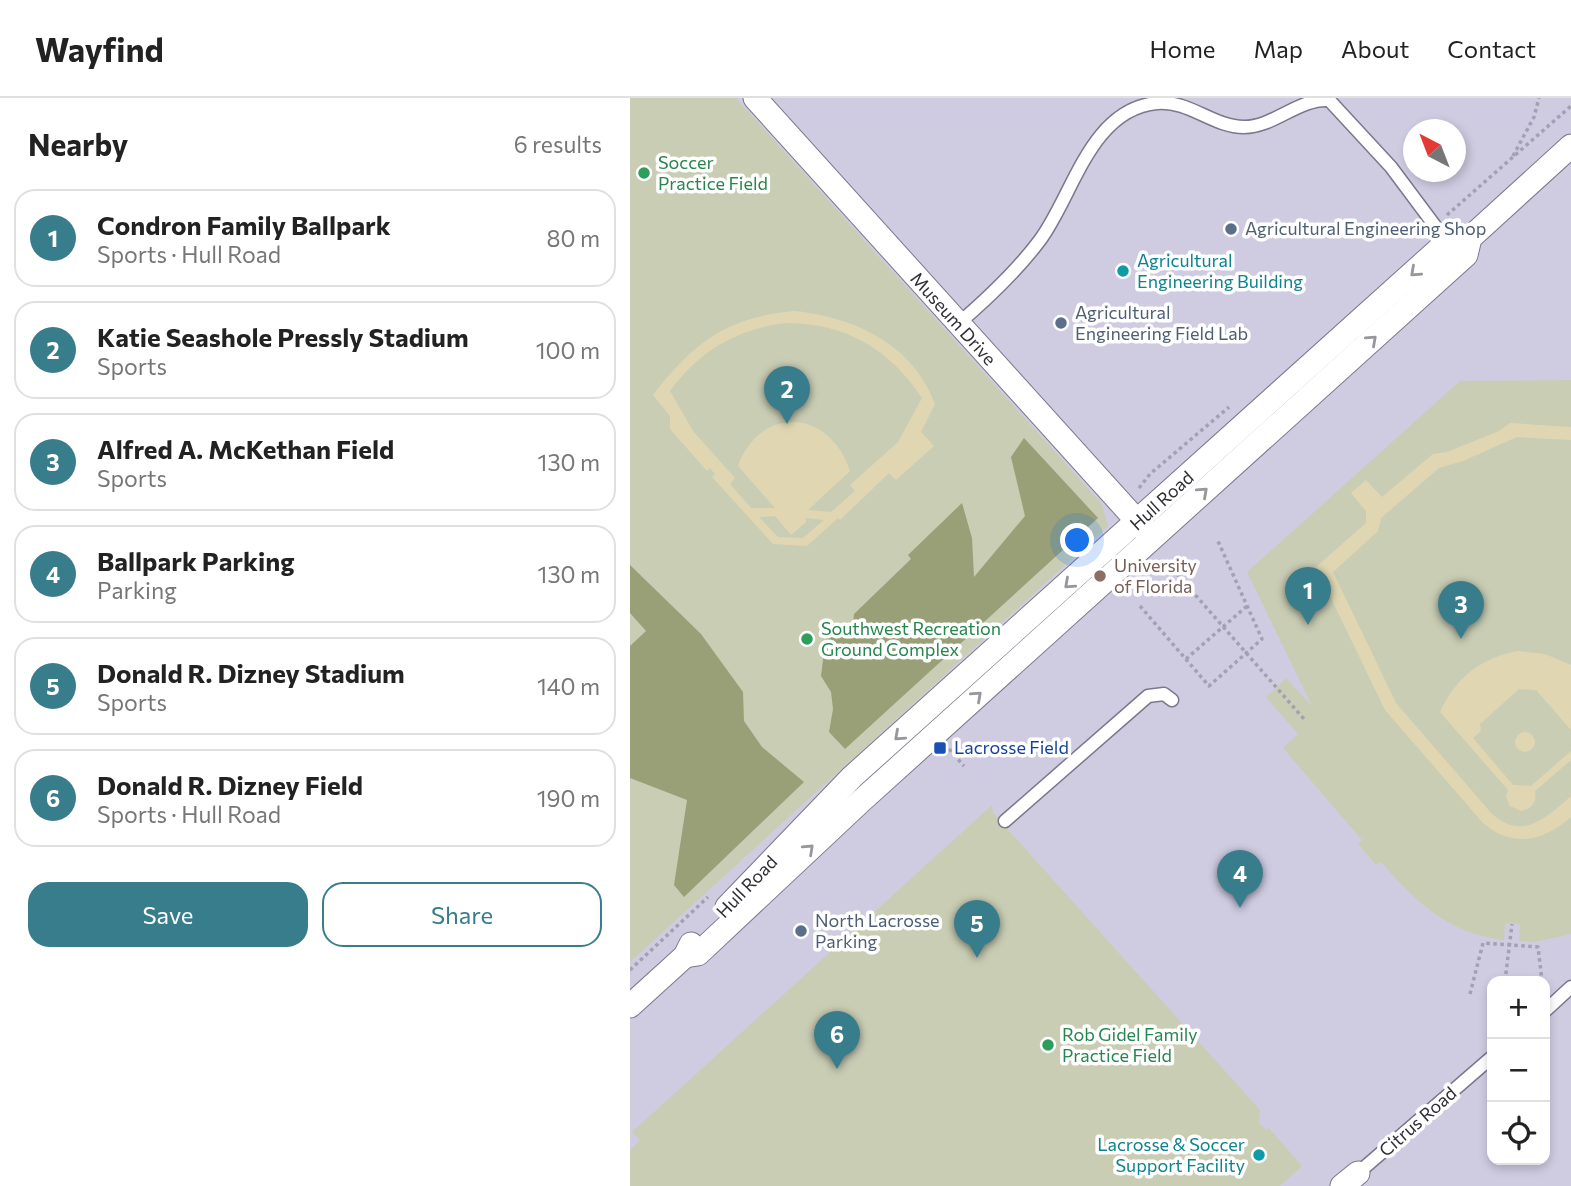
<!DOCTYPE html>
<html lang="en">
<head>
<meta charset="utf-8">
<style>
	body { margin:0; font-family:Commissioner,sans-serif; background:#f2f2f2; color:#222 }
	.controls { position:absolute; right:21px; bottom:21px; display:grid; overflow:hidden; border-radius:14px; box-shadow:0 4px 10px #0003 }
	.controls button { width:63px; height:63px; display:grid; place-items:center; padding:0; border:0; border-bottom:2px solid #e0e0e0; background:#fff; color:#222; font:35px sans-serif }
	.compass { position:absolute; left:773px; top:21px; width:63px; height:63px; border-radius:50%; background:#fff; box-shadow:0 4px 10px #0003; rotate:318deg }
	.you { position:absolute; left:448px; top:443px; width:24px; height:24px; margin:-18px; border:5px solid #fff; border-radius:50%; background:#1a73e8; box-shadow:0 0 0 10px #1a73e833 }
	.badge { display:grid; place-items:center; width:46px; height:46px; border-radius:50%; background:#387d8b; color:#fff; font-size:23px; font-weight:700 }
	.pin { position:absolute; translate:-50% -58px; filter:drop-shadow(0 2px 4px #0008) }
	.pin::after { content:''; position:absolute; top:37px; width:24px; height:21px; background:inherit; clip-path:polygon(0 0,100% 0,50% 100%) }
	.list { margin:0; padding:0; list-style:none }
	h2 { display:flex; justify-content:space-between; align-items:center; height:91px; margin:0; padding:0 28px; font-size:30px }
	h2 small { font-size:23px; font-weight:400; color:#767676 }
	.list li { display:grid; grid-template-columns:46px 1fr auto; gap:21px; align-items:center; box-sizing:border-box; height:98px; margin:0 14px 14px; padding:0 14px; border:2px solid #e0e0e0; border-radius:21px }
	.list b { display:block; font-size:26px; white-space:nowrap }
	.list p { margin:0; font-size:23px; white-space:nowrap; color:#767676 }
	.list em { font-size:23px; font-style:normal; color:#767676 }
	.actions { display:flex; gap:14px; padding:21px 28px }
	.actions a { flex:1; padding:16px 0; border:2px solid #387d8b; border-radius:21px; text-align:center; font-size:24px; color:#387d8b }
	.actions .main { background:#387d8b; color:#fff }
	.icon { flex:none; width:38px; height:38px; fill:none; stroke:currentColor; stroke-width:2; stroke-linecap:round; stroke-linejoin:round }
	.map { position:relative; flex:none; width:941px; height:1088px; overflow:hidden }
	header { display:flex; align-items:center; gap:42px; box-sizing:border-box; height:98px; padding:0 35px; background:#fff; border-bottom:2px solid #e0e0e0 }
	header strong { font-size:33px }
	nav { display:flex; gap:38px; margin-inline-start:auto; font-size:24px }
	main { display:flex }
	aside { flex:1; background:#fff }
	.map>svg:first-child { display:block }
	.education { fill:#cfcce2; fill-rule:evenodd }
	.green { fill:#c9cdb4 }
	.forest { fill:#999f77 }
	.sand { fill:#e0d7b2; fill-rule:evenodd }
	.lines { fill:none; stroke-linecap:round; stroke-linejoin:round }
	.lane-casing { stroke:#7a788b; stroke-width:15 }
	.street-casing { stroke:#7a788b; stroke-width:25 }
	.path { stroke:#a2a0b1; stroke-width:3.5; stroke-dasharray:3.5 3.5; stroke-linecap:butt }
	.lane { stroke:#fff; stroke-width:12 }
	.street { stroke:#fff; stroke-width:23 }
	.oneway { stroke:#97969a }
	.leisure-dot { fill:#2e9e5b; stroke:#fff; stroke-width:2.5 }
	.service-dot { fill:#5c6f8a; stroke:#fff; stroke-width:2.5 }
	.culture-dot { fill:#0f9aa8; stroke:#fff; stroke-width:2.5 }
	.education-dot { fill:#8d6e63; stroke:#fff; stroke-width:2.5 }
	.transit-dot { fill:#1a4fb4; stroke:#fff; stroke-width:2.5 }
	.labels { text-anchor:middle; stroke-width:7; stroke-linejoin:round; paint-order:stroke }
	.leisure-label { font-size:18px; fill:#27864d; stroke:#fff; text-anchor:start }
	.service-label { font-size:18px; fill:#4e5e75; stroke:#fff; text-anchor:start }
	.culture-label { font-size:18px; fill:#0d838f; stroke:#fff; text-anchor:start }
	.street-label { font-size:18px; fill:#2f2e36; stroke:#fff }
	.education-label { font-size:18px; fill:#785e54; stroke:#fff; text-anchor:start }
	.transit-label { font-size:18px; fill:#164399; stroke:#fff; text-anchor:start }
</style>
</head>
<body>
<header>
<strong>Wayfind</strong>
<nav><a>Home</a><a>Map</a><a>About</a><a>Contact</a></nav>
</header>
<main>
<aside>
<h2>Nearby<small>6 results</small></h2>
<ul class="list">
<li><span class="badge">1</span><div><b>Condron Family Ballpark</b><p>Sports · Hull Road</p></div><em>80 m</em></li>
<li><span class="badge">2</span><div><b>Katie Seashole Pressly Stadium</b><p>Sports</p></div><em>100 m</em></li>
<li><span class="badge">3</span><div><b>Alfred A. McKethan Field</b><p>Sports</p></div><em>130 m</em></li>
<li><span class="badge">4</span><div><b>Ballpark Parking</b><p>Parking</p></div><em>130 m</em></li>
<li><span class="badge">5</span><div><b>Donald R. Dizney Stadium</b><p>Sports</p></div><em>140 m</em></li>
<li><span class="badge">6</span><div><b>Donald R. Dizney Field</b><p>Sports · Hull Road</p></div><em>190 m</em></li>
</ul>
<div class="actions"><a class="main">Save</a><a>Share</a></div>
</aside>
<div class="map">
<svg width="941" height="1088" viewBox="0 0 941 1088">
	<rect width="100%" height="100%" fill="#e0ddf3"/>
	<path class="education" d="M0,0h941v1088h-941zM783,32h42v42h-42zM862,883h53v179h-53z"/>
	<g class="green">
		<path d="M0,0h106l366,406 6,22 -478,436z"/>
		<path d="M941,282v554l-37,8 -15,-1 1,-17 -15,-1 -1,17c-55,-6 -88,-38 -123,-78l-5,3 -18,-21 4,-4 -79,-92 15,-14 -32,-37 20,-19 26,28 -65,-134 213,-191z"/>
		<path d="M362,707l1,8 267,297 -1,13 7,7 3,-2 33,38 -22,20h-650v-36l10,-10 -8,-8z"/>
	</g>
	<g class="forest">
		<path d="M394,340l74,80 -253,231 -16,-17 4,-23 -2,-17 -10,-16 5,-40h26l2,-22 57,-55 -3,-4 54,-52 10,35 2,39 51,-61 -14,-59z"/>
		<path d="M0,467l71,69 42,58 1,29 18,26 42,35 -120,115 -10,-12 13,-85 -57,-22v-132l16,-15 -16,-18z"/>
	</g>
	<g class="sand">
		<path d="M164,213c60,6 119,33 141,93l-14,28 13,14 -38,34 -7,-7 -49,47 -2,-2 -31,28 -34,-2 -61,-67 3,-3 -5,-6 -3,3 -37,-42v-13l-17,-21c40,-52 74,-78 141,-84zM156,225c59,0 104,26 136,75l-24,44 -48,43 5,6 -24,21 -23,-2 42,-39c-20,-62 -89,-67 -112,-5l37,42h-24l-21,-24 5,-6 -42,-47 -23,-40c30,-41 67,-62 116,-68zM145,418l16,19 15,-13v-4l18,2 -21,18 -25,-1 -19,-20z"/>
		<path d="M880,325l61,4v13l-54,-3 -54,24 -24,7 -58,50 -3,13 -45,41 63,131 96,111c31,27 54,4 79,-18v21c-28,25 -59,31 -88,6l-98,-113 -69,-143 50,-44v-12l-15,-18 15,-13 16,17 51,-43 14,-2 52,-21z"/>
		<path d="M888,553l27,3 26,11v65l-35,-40 -17,-1 -39,35 1,7 -8,7 40,47 18,1 40,-35v9l-36,31c2,11 -3,18 -14,20l-11,-5 -4,-9 2,-7 -68,-78c16,-34 40,-54 78,-61z"/>
		<circle cx="895" cy="644" r="10"/>
	</g>
	<g class="lines">
		<defs>
			<g id="lane">
				<path d="M328,226c29,-25 59,-53 82,-84 33,-44 50,-131 117,-137 32,-3 56,24 87,24 30,0 55,-29 85,-27l62,67 56,75"/>
				<path d="M375,723l143,-125 16,-2 8,6"/>
				<path d="M915,913l26,-24"/>
				<path d="M728,1075l134,-116"/>
			</g>
			<g id="street">
				<path d="M125,0l393,435"/>
				<path d="M97,809l125,-130 595,-535 5,-4h18"/>
				<path d="M55,858l13,-2 162,-152 606,-547 4,-17 101,-92"/>
				<path d="M0,908l55,-50 6,-12"/>
				<path d="M712,1088l16,-13"/>
			</g>
		</defs>
		<use href="#lane" class="lane-casing"/>
		<use href="#street" class="street-casing"/>
		<g class="path">
			<path d="M883,58l21,-39 5,-19"/>
			<path d="M789,80l7,-6"/>
			<path d="M817,117l124,-109"/>
			<path d="M509,390l11,-14 79,-67"/>
			<path d="M547,476l127,145"/>
			<path d="M510,508l69,80 53,-47 -45,-100"/>
			<path d="M556,561l61,-53"/>
			<path d="M319,651l15,17"/>
			<path d="M0,872l78,-73"/>
			<path d="M875,883l7,-57"/>
			<path d="M840,896l13,-51 55,4 4,34"/>
		</g>
		<use href="#lane" class="lane"/>
		<use href="#street" class="street"/>
	</g>
	<defs><path id="oneway-chevron" d="M-2-3.5L2.5 0L-2 3.5" fill="none" stroke-width="1.6" stroke-linecap="round" stroke-linejoin="round" transform="scale(1.75)"/></defs>
	<g class="oneway">
		<use href="#oneway-chevron" transform="translate(785 174) rotate(138)"/>
		<use href="#oneway-chevron" transform="translate(742 242) rotate(-42)"/>
		<use href="#oneway-chevron" transform="translate(573 394) rotate(-42)"/>
		<use href="#oneway-chevron" transform="translate(439 486) rotate(138)"/>
		<use href="#oneway-chevron" transform="translate(347 598) rotate(-42)"/>
		<use href="#oneway-chevron" transform="translate(269 638) rotate(138)"/>
		<use href="#oneway-chevron" transform="translate(179 751) rotate(-43)"/>
	</g>
	<g class="leisure-dot">
		<circle cx="14" cy="75" r="7"/>
		<circle cx="177" cy="541" r="7"/>
		<circle cx="418" cy="947" r="7"/>
	</g>
	<g class="service-dot">
		<circle cx="601" cy="131" r="7"/>
		<circle cx="431" cy="225" r="7"/>
		<circle cx="171" cy="833" r="7"/>
	</g>
	<g class="culture-dot">
		<circle cx="493" cy="173" r="7"/>
		<circle cx="629" cy="1057" r="7"/>
	</g>
	<circle class="education-dot" cx="470" cy="478" r="7"/>
	<rect class="transit-dot" x="303" y="643" width="14" height="14" rx="3.5"/>
	<g class="labels">
		<g class="leisure-label">
			<text x="28" y="71">Soccer<tspan x="28" dy="21">Practice Field</tspan></text>
			<text x="191" y="537">Southwest Recreation<tspan x="191" dy="21">Ground Complex</tspan></text>
			<text x="432" y="943">Rob Gidel Family<tspan x="432" dy="21">Practice Field</tspan></text>
		</g>
		<g class="service-label">
			<text x="615" y="137">Agricultural Engineering Shop</text>
			<text x="445" y="221">Agricultural<tspan x="445" dy="21">Engineering Field Lab</tspan></text>
			<text x="185" y="829">North Lacrosse<tspan x="185" dy="21">Parking</tspan></text>
		</g>
		<g class="culture-label">
			<text x="507" y="169">Agricultural<tspan x="507" dy="21">Engineering Building</tspan></text>
			<text x="615" y="1053" text-anchor="end">Lacrosse &amp; Soccer<tspan x="615" dy="21">Support Facility</tspan></text>
		</g>
		<g class="street-label">
			<text transform="translate(323 221) rotate(48)" y="6">Museum Drive</text>
			<text transform="translate(532 403) rotate(-42)" y="6">Hull Road</text>
			<text transform="translate(117 789) rotate(-46)" y="6">Hull Road</text>
			<text transform="translate(788 1024) rotate(-41)" y="6">Citrus Road</text>
		</g>
		<g class="education-label">
			<text x="484" y="474">University<tspan x="484" dy="21">of Florida</tspan></text>
		</g>
		<g class="transit-label">
			<text x="324" y="656">Lacrosse Field</text>
		</g>
	</g>
</svg>
<div class="controls">
<button>+</button>
<button>−</button>
<button><svg class="icon" aria-label="locate" viewBox="0 0 24 24"><circle cx="12" cy="12" r="6"/><path d="M12 2v4M12 18v4M2 12h4M18 12h4"/></svg></button>
</div>
<svg class="compass" viewBox="-18 -18 36 36"><path d="M0-13l5 13h-10z" fill="#e53935"/><path d="M0 13l5-13h-10z" fill="#767676"/></svg>
<div class="you"></div>
<div class="pin badge" style="left:678px;top:527px">1</div>
<div class="pin badge" style="left:157px;top:326px">2</div>
<div class="pin badge" style="left:831px;top:541px">3</div>
<div class="pin badge" style="left:610px;top:810px">4</div>
<div class="pin badge" style="left:347px;top:860px">5</div>
<div class="pin badge" style="left:207px;top:971px">6</div>
</div>
</main>
</body>
</html>
